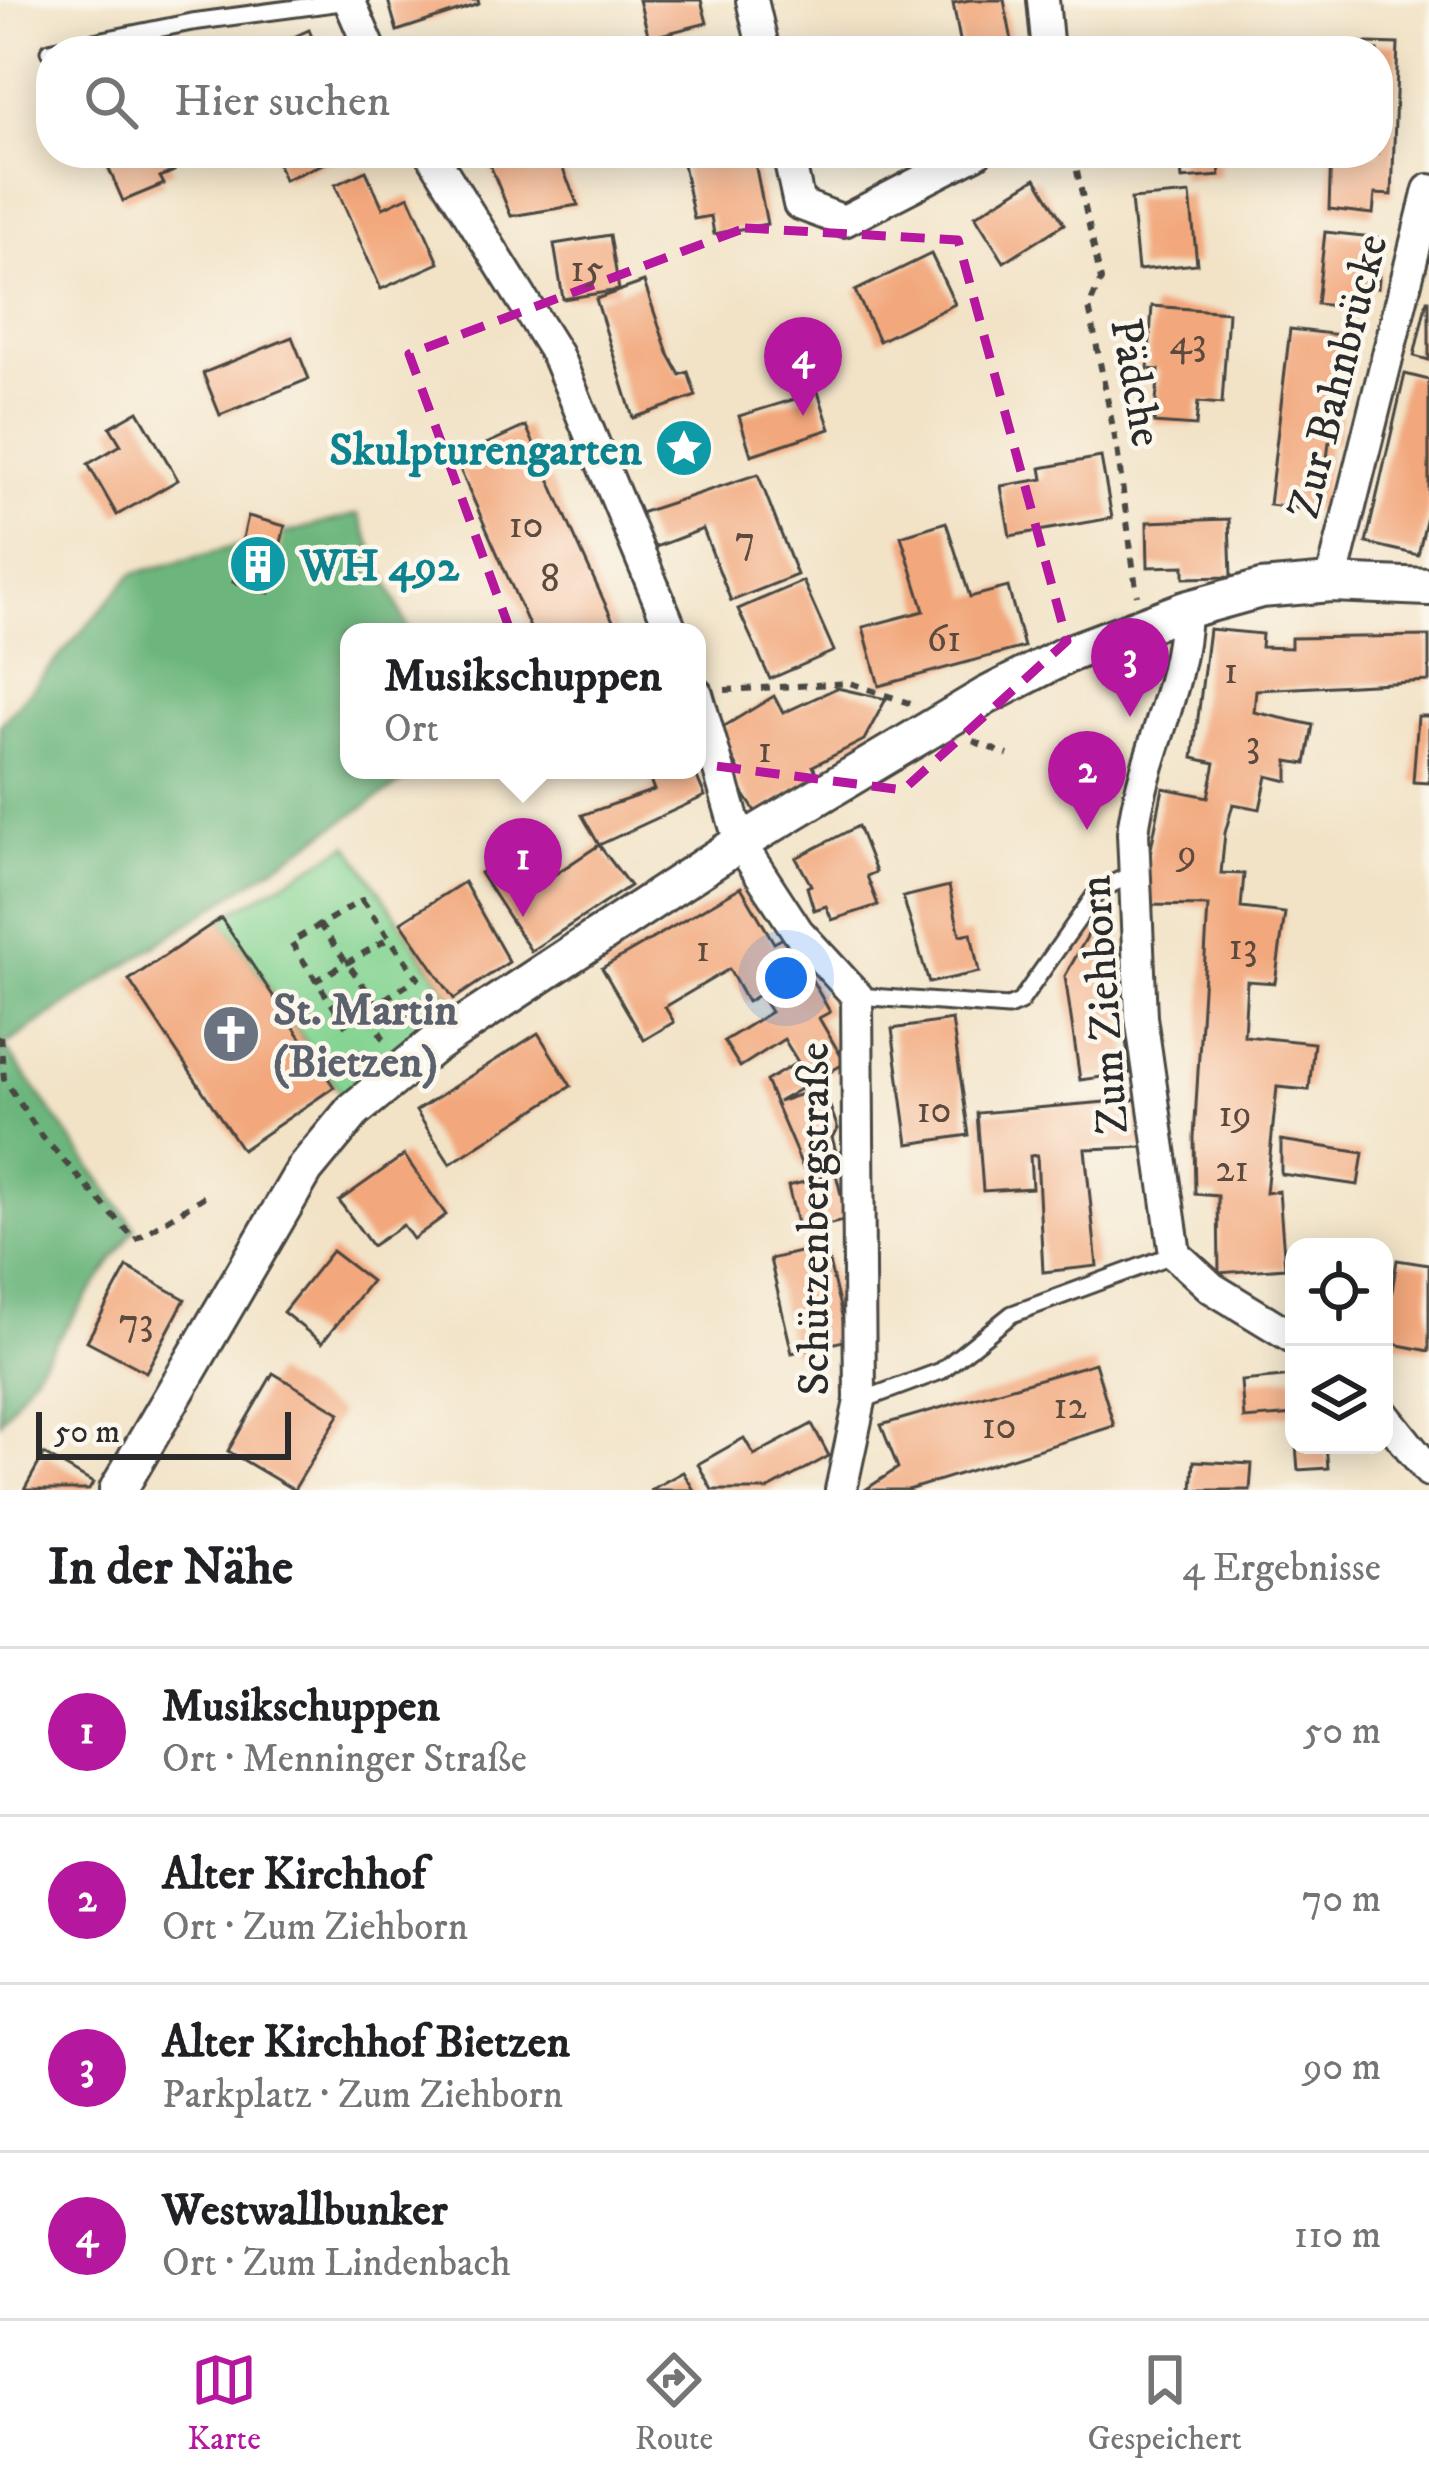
<!DOCTYPE html>
<html lang="de">
<head>
<meta charset="utf-8">
<style>
	body { margin:0; font-family:"IM FELL DW Pica",serif; background:#f2f2f2; color:#202124 }
	.controls { position:absolute; right:36px; bottom:36px; display:grid; overflow:hidden; border-radius:24px; box-shadow:0 6px 30px #0003 }
	.controls button { width:108px; height:108px; display:grid; place-items:center; padding:0; border:0; border-bottom:3px solid #e0e0e0; background:#fff; color:#202124; font:60px sans-serif }
	.scale { position:absolute; left:36px; bottom:30px; width:255px; box-sizing:border-box; padding-left:12px; border:6px solid #2b2b2b; border-top:0; font-size:33px; line-height:42px; white-space:nowrap; color:#2b2b2b; -webkit-text-stroke:9px #fbf7ec; paint-order:stroke }
	.you { position:absolute; left:786px; top:978px; width:42px; height:42px; margin:-30px; border:9px solid #fff; border-radius:50%; background:#1a73e8; box-shadow:0 0 0 18px #1a73e833 }
	.badge { display:grid; place-items:center; width:78px; height:78px; border-radius:50%; background:#b5179e; color:#fff; font-size:39px; font-weight:700 }
	.pin { position:absolute; translate:-50% -99px; filter:drop-shadow(0 3px 6px #0008) }
	.pin::after { content:''; position:absolute; top:63px; width:42px; height:36px; background:inherit; clip-path:polygon(0 0,100% 0,50% 100%) }
	.popup { position:absolute; left:340px; top:623px; width:366px; height:156px; box-sizing:border-box; display:grid; place-content:center; border-radius:24px; background:#fff; filter:drop-shadow(0 3px 9px #0005); font-size:39px; white-space:nowrap; color:#757577 }
	.popup b { font-size:45px; color:#202124 }
	.popup::after { content:''; position:absolute; left:50%; top:100%; margin-left:-24px; border:24px solid transparent; border-top-color:#fff }
	.list { margin:0; padding:0; list-style:none }
	h2 { display:flex; justify-content:space-between; align-items:center; height:156px; margin:0; padding:0 48px; font-size:51px }
	h2 small { font-size:39px; font-weight:400; color:#757577 }
	.list li { display:grid; grid-template-columns:78px 1fr auto; gap:36px; align-items:center; box-sizing:border-box; height:168px; padding:0 48px; border-top:3px solid #e0e0e0 }
	.list b { display:block; font-size:45px; white-space:nowrap }
	.list p { margin:0; font-size:39px; white-space:nowrap; color:#757577 }
	.list em { font-size:39px; font-style:normal; color:#757577 }
	.icon { flex:none; width:66px; height:66px; fill:none; stroke:currentColor; stroke-width:2; stroke-linecap:round; stroke-linejoin:round }
	.map { position:relative; flex:none; width:1429px; height:1490px; overflow:hidden }
	.search { position:absolute; background:#fff; box-shadow:0 6px 30px #0003; left:36px; right:36px; top:36px; height:132px; display:flex; align-items:center; gap:30px; box-sizing:border-box; padding:0 42px; border-radius:48px; color:#757577; font-size:45px }
	.sheet { height:828px; background:#fff }
	nav { display:flex; justify-content:space-around; align-items:center; box-sizing:border-box; height:168px; border-top:3px solid #e0e0e0; background:#fff; font-size:33px; color:#757577 }
	nav a { display:grid; justify-items:center; gap:6px }
	nav .on { color:#b5179e }
	.map>svg:first-child { display:block }
	.green { fill:#85d493; stroke:#58805f; stroke-width:3 }
	.forest { fill:#6cb67d; stroke:#4c7054; stroke-width:3 }
	.building { fill:#f2a77c }
	.lines { fill:none; stroke-linecap:round; stroke-linejoin:round }
	.service-casing { stroke:#494742; stroke-width:21 }
	.minor-casing { stroke:#494742; stroke-width:36 }
	.tertiary-casing { stroke:#494742; stroke-width:42 }
	.path { stroke:#494742; stroke-width:6; stroke-dasharray:9 9; stroke-linecap:butt }
	.service { stroke:#fff; stroke-width:15 }
	.minor { stroke:#fff; stroke-width:30 }
	.tertiary { stroke:#fff; stroke-width:36 }
	.marked { fill:none; stroke:#b5179e; stroke-width:9; stroke-dasharray:24 15; stroke-linejoin:round }
	.labels { text-anchor:middle; stroke-width:9; stroke-linejoin:round; paint-order:stroke }
	.number-label { font-size:39px; fill:#5d4a3f }
	.street-label { font-size:45px; fill:#2b2b2b; stroke:#fbf7ec }
	.culture-label { font-size:45px; font-weight:bold; fill:#0d838f; stroke:#fbf7ec; text-anchor:end }
	.worship-label { font-size:45px; font-weight:bold; fill:#5b616d; stroke:#fbf7ec; text-anchor:start }
</style>
</head>
<body>
<div class="map">
<svg width="1429" height="1490" viewBox="0 0 1429 1490">
	<rect width="100%" height="100%" fill="#fbf7ec"/>
	<filter id="ink" filterUnits="userSpaceOnUse"><feTurbulence type="fractalNoise" baseFrequency=".00833" numOctaves="2"/><feDisplacementMap in="SourceGraphic" scale="24" xChannelSelector="R" yChannelSelector="G"/><feConvolveMatrix kernelMatrix="1 2 1 2 8 2 1 2 1" color-interpolation-filters="sRGB"/></filter>
	<filter id="wash" filterUnits="userSpaceOnUse"><feTurbulence type="fractalNoise" baseFrequency=".004" numOctaves="4" result="noise"/><feDisplacementMap in="SourceGraphic" scale="48" xChannelSelector="R" yChannelSelector="G"/><feGaussianBlur stdDeviation="2.7" result="paint"/><feColorMatrix in="noise" values="0 0 0 0 0 0 0 0 0 0 0 0 0 0 0 0 0 1.4 0 .05"/><feComposite in="paint" operator="in"/></filter>
	<g filter="url(#wash)">
		<rect width="100%" height="100%" fill="#f2e3c7"/>
		<path class="green" d="M349,845l120,180 -116,86 -132,-193z"/>
		<path class="forest" d="M358,514l51,118h-60v138h71l-416,276 131,182 -135,194v-697l132,-151z"/>
		<g id="blocks">
			<g class="building">
				<path d="M388,0h90l1,4 -82,27z"/>
				<path d="M639,0h62l6,23 -58,15z"/>
				<path d="M970,0h34l10,51h-52l-9,-48z"/>
				<path d="M309,30l9,21h-55z"/>
				<path d="M1336,42l62,2 -6,151 -17,-1 -2,20 -44,-5 2,-56h47v-102h-43z"/>
				<path d="M102,153h64l8,18 -14,6 4,7 -41,17z"/>
				<path d="M274,153h76l-66,27z"/>
				<path d="M504,153h52l22,52 -67,11 -23,-56z"/>
				<path d="M739,153h14l14,71 -53,10 -3,-18 -17,3 -11,-55z"/>
				<path d="M1218,154l2,22 -38,3 -2,-22z"/>
				<path d="M366,171l17,37 26,-12 30,67 -58,26 -46,-104z"/>
				<path d="M1036,178l28,46 -60,38 -29,-46z"/>
				<path d="M1190,194l7,70 -59,6 -7,-71z"/>
				<path d="M1325,232l58,6 -5,50 -10,-1 -3,22 -48,-5z"/>
				<path d="M610,235l9,55 -56,9 -9,-55z"/>
				<path d="M931,254l24,50 -76,37 -24,-50z"/>
				<path d="M644,282l24,71 12,22 8,-3 8,24 -63,22 -37,-119z"/>
				<path d="M1427,300h2v60l-15,-4z"/>
				<path d="M1152,306l76,6 -6,92 -24,-2 -2,24 -42,-3 5,-53 -11,-1z"/>
				<path d="M1290,329l59,7 -12,107 -8,-1 -8,69 -52,-6z"/>
				<path d="M292,337l17,42 -89,36 -17,-42z"/>
				<path d="M1405,374l24,6v128l-11,47 -52,-12z"/>
				<path d="M818,392l12,37 -79,26 -12,-39z"/>
				<path d="M138,411l40,69 -61,35 -29,-51 33,-19 -11,-18z"/>
				<path d="M526,426l51,116 41,90h-86l-77,-174z"/>
				<path d="M1101,457l11,61 -102,18 -9,-50 42,-7 -2,-11z"/>
				<path d="M758,474l39,101 -66,26 -28,-72 -50,19 -13,-35z"/>
				<path d="M248,516l37,10 -16,67 -36,-11z"/>
				<path d="M1229,519l2,58 -47,1v-12l-36,1 -1,-45z"/>
				<path d="M946,522l24,75 38,-10 16,60 -145,39 -16,-59 61,-16 -23,-75z"/>
				<path d="M803,581l31,70 -64,28 -32,-70z"/>
				<path d="M1209,629l53,5 -1,13 30,1v-10l138,-2v45l-173,9 -2,22 59,13 -7,39 -18,-3v20l-21,-5 -7,33 -27,-5 -8,29 -4,40 23,1 -3,34 44,5 -10,70 -28,-2 -3,55 70,7 -5,47 -32,-3 -11,106 13,-2 6,77 -66,5 -1,-77 -23,-2 -1,-56 14,-232 -61,-1v-36l16,-81 45,9 7,-34 -22,-5z"/>
				<path d="M837,688l49,11 -22,41 -51,26 5,11 -61,37 -22,-33 5,-9 -22,-42 56,-34 9,17z"/>
				<path d="M1418,716h11v67l-16,-1z"/>
				<path d="M665,770l10,8 19,-8 11,26 -106,49 31,41 -99,65 -51,-78 21,-13 23,35 75,-50 -17,-30 72,-25 -5,-13z"/>
				<path d="M858,826l18,46 -9,4 11,29 -46,15 -6,-14 -12,4 -7,-23 4,-2 -15,-27z"/>
				<path d="M464,882l45,80 -55,37 -53,-77z"/>
				<path d="M949,886l11,49 11,-2 8,39 -50,11 -26,-86z"/>
				<path d="M741,887l33,56 13,-7 43,76 -11,6 26,45 -67,39 45,-15 15,42 -6,8 4,15 -33,16 -37,-87 32,-19 -14,-23 -44,28 -16,-26 47,-29 -11,-18 -13,8 -18,-33 -64,38 9,15 -30,18 -42,-72z"/>
				<path d="M221,918l113,169 -92,63 -113,-170z"/>
				<path d="M1108,924l23,149 -51,7 -15,-104 28,-50z"/>
				<path d="M952,1020l17,115 -61,9 -16,-115z"/>
				<path d="M538,1033l33,53 -121,78 -34,-53z"/>
				<path d="M1142,1099l2,48 -59,2 12,117 -54,6 -6,-117 -7,1 2,32 -49,3 -6,-78z"/>
				<path d="M1281,1140l82,13 -5,32 -77,-11z"/>
				<path d="M404,1155l42,60 -33,24 -10,-14 -31,21 -33,-45z"/>
				<path d="M836,1174l11,46 -48,12 -11,-46z"/>
				<path d="M825,1246l23,94 -56,13 -22,-94z"/>
				<path d="M332,1251l39,30 -49,62 -39,-31z"/>
				<path d="M1397,1260l32,5v86l-45,-9z"/>
				<path d="M127,1267l58,32 -39,73 -59,-31z"/>
				<path d="M1095,1363l19,63 -206,64h-43l33,-22 -17,-43z"/>
				<path d="M273,1373l67,40 -46,77 -66,-39z"/>
				<path d="M1294,1376v39l-50,4 -3,-38z"/>
				<path d="M812,1424l17,32 -62,34h-55l-14,-26 46,-26 10,17z"/>
				<path d="M1296,1445h30l2,23 -30,2z"/>
				<path d="M44,1454l49,29 -4,7h-65z"/>
				<path d="M1194,1461l58,3 -2,26h-58z"/>
				<path d="M683,1472l11,18h-44z"/>
			</g>
		</g>
	</g>
	<g filter="url(#ink)">
		<use href="#blocks" fill-opacity="0" stroke="#494742" stroke-width="3"/>
		<g class="lines">
			<defs>
				<g id="service">
					<path d="M49,51l143,-29 157,-21"/>
					<path d="M857,996l151,11 12,-5 78,-111 38,-19"/>
					<path d="M860,1401l81,-30 71,-57 163,-60"/>
				</g>
				<g id="minor">
					<path d="M349,0l22,51"/>
					<path d="M752,0l12,51"/>
					<path d="M1043,0l5,51"/>
					<path d="M431,153l126,202 115,277"/>
					<path d="M788,153l11,51 45,17 132,-68"/>
					<path d="M1331,583l98,-393"/>
					<path d="M1185,610c-2,79 -43,146 -52,223l8,184 34,237 37,34 82,50"/>
					<path d="M697,694l43,149 58,89 59,64 3,405 -19,89"/>
					<path d="M1384,1415l45,56"/>
				</g>
				<path id="tertiary" d="M118,1490l187,-321 48,-58 79,-65 308,-203 246,-147 84,-43 115,-43 76,-21 70,-6 98,4"/>
			</defs>
			<use href="#service" class="service-casing"/>
			<use href="#minor" class="minor-casing"/>
			<use href="#tertiary" class="tertiary-casing"/>
			<g class="path">
				<path d="M1073,153l28,127 -12,27 28,141 20,147"/>
				<path d="M725,690l125,-7 62,21"/>
				<path d="M973,741l35,14"/>
				<path d="M362,900l56,78 -73,46 -54,-82z"/>
				<path d="M319,924l57,79"/>
				<path d="M315,981l75,-43"/>
				<path d="M0,1036l4,43 36,55 95,106 70,-44"/>
				<path d="M384,1039l-12,-18 4,-18 20,2 15,17"/>
			</g>
			<use href="#service" class="service"/>
			<use href="#minor" class="minor"/>
			<use href="#tertiary" class="tertiary"/>
		</g>
	</g>
	<path class="marked" d="M745,228l213,12 109,401 -164,149 -351,-45 -143,-391z"/>
	<defs>
		<symbol id="sight-disc" viewBox="-11 -11 22 22"><circle r="9.5" fill="#0f9aa8" stroke="#fbf7ec"/><path d="M0-6L1.8-2.2L6-1.7L2.9 1.2L3.7 5.4L0 3.3L-3.7 5.4L-2.9 1.2L-6-1.7L-1.8-2.2Z" fill="#fff"/></symbol>
		<symbol id="building-disc" viewBox="-11 -11 22 22"><circle r="9.5" fill="#0f9aa8" stroke="#fbf7ec"/><path d="M-4-6H4V6H1V3H-1V6H-4ZM-2.5-4.3h1.7v1.8h-1.7ZM.8-4.3h1.7v1.8H.8ZM-2.5-1h1.7V.8h-1.7ZM.8-1h1.7V.8H.8Z" fill="#fff"/></symbol>
		<symbol id="church-disc" viewBox="-11 -11 22 22"><circle r="9.5" fill="#6b7280" stroke="#fbf7ec"/><path d="M-1.2-6h2.4v3.5h3.3v2.4h-3.3V6h-2.4V-.1h-3.3v-2.4h3.3Z" fill="#fff"/></symbol>
	</defs>
	<g fill-rule="evenodd">
		<use href="#sight-disc" x="651" y="415" width="66" height="66"/>
		<use href="#building-disc" x="225" y="531" width="66" height="66"/>
		<use href="#church-disc" x="198" y="1001" width="66" height="66"/>
	</g>
	<g class="labels">
		<g class="number-label">
			<text x="587" y="281">15</text>
			<text x="1188" y="354">43</text>
			<text x="526" y="537">10</text>
			<text x="745" y="552">7</text>
			<text x="550" y="591">8</text>
			<text x="944" y="651">61</text>
			<text x="1231" y="683">1</text>
			<text x="1253" y="756">3</text>
			<text x="765" y="762">1</text>
			<text x="1187" y="865">9</text>
			<text x="1243" y="959">13</text>
			<text x="703" y="961">1</text>
			<text x="934" y="1122">10</text>
			<text x="1235" y="1126">19</text>
			<text x="1232" y="1181">21</text>
			<text x="136" y="1334">73</text>
			<text x="1070" y="1418">12</text>
			<text x="999" y="1438">10</text>
		</g>
		<g class="street-label">
			<text transform="translate(1336 376) rotate(-76)" y="16">Zur Bahnbrücke</text>
			<text transform="translate(1138 382) rotate(80)" y="16">Pädche</text>
			<text transform="translate(1102 1005) rotate(-94)" y="16">Zum Ziehborn</text>
			<text transform="translate(812 1219) rotate(-90)" y="16">Schützenbergstraße</text>
		</g>
		<g class="culture-label">
			<text x="642" y="464">Skulpturengarten</text>
			<text x="300" y="580" text-anchor="start">WH 492</text>
		</g>
		<g class="worship-label">
			<text x="273" y="1024">St. Martin<tspan x="273" dy="52">(Bietzen)</tspan></text>
		</g>
	</g>
</svg>
<div class="controls">
<button><svg class="icon" aria-label="locate" viewBox="0 0 24 24"><circle cx="12" cy="12" r="6"/><path d="M12 2v4M12 18v4M2 12h4M18 12h4"/></svg></button>
<button><svg class="icon" aria-label="layers" viewBox="0 0 24 24"><path d="M12 4l9 5-9 5-9-5zM3 14l9 5 9-5"/></svg></button>
</div>
<div class="scale">50 m</div>
<div class="you"></div>
<div class="pin badge" style="left:523px;top:917px">1</div>
<div class="popup"><b>Musikschuppen</b>Ort</div>
<div class="pin badge" style="left:1087px;top:830px">2</div>
<div class="pin badge" style="left:1130px;top:717px">3</div>
<div class="pin badge" style="left:803px;top:416px">4</div>
<div class="search"><svg class="icon" aria-label="search" viewBox="0 0 24 24"><circle cx="10" cy="10" r="6"/><path d="M15 15l6 6"/></svg>Hier suchen</div>
</div>
<section class="sheet">
<h2>In der Nähe<small>4 Ergebnisse</small></h2>
<ul class="list">
<li><span class="badge">1</span><div><b>Musikschuppen</b><p>Ort · Menninger Straße</p></div><em>50 m</em></li>
<li><span class="badge">2</span><div><b>Alter Kirchhof</b><p>Ort · Zum Ziehborn</p></div><em>70 m</em></li>
<li><span class="badge">3</span><div><b>Alter Kirchhof Bietzen</b><p>Parkplatz · Zum Ziehborn</p></div><em>90 m</em></li>
<li><span class="badge">4</span><div><b>Westwallbunker</b><p>Ort · Zum Lindenbach</p></div><em>110 m</em></li>
</ul>
</section>
<nav>
<a class="on"><svg class="icon" aria-label="map" viewBox="0 0 24 24"><path d="M3 6l6-2 6 2 6-2v14l-6 2-6-2-6 2zM9 4v14M15 6v14"/></svg>Karte</a>
<a><svg class="icon" aria-label="directions" viewBox="0 0 24 24"><path d="M12 3l9 9-9 9-9-9zM9 14v-3h6M13 9l2 2-2 2"/></svg>Route</a>
<a><svg class="icon" aria-label="saved" viewBox="0 0 24 24"><path d="M7 4h10v16l-5-4-5 4z"/></svg>Gespeichert</a>
</nav>
</body>
</html>
